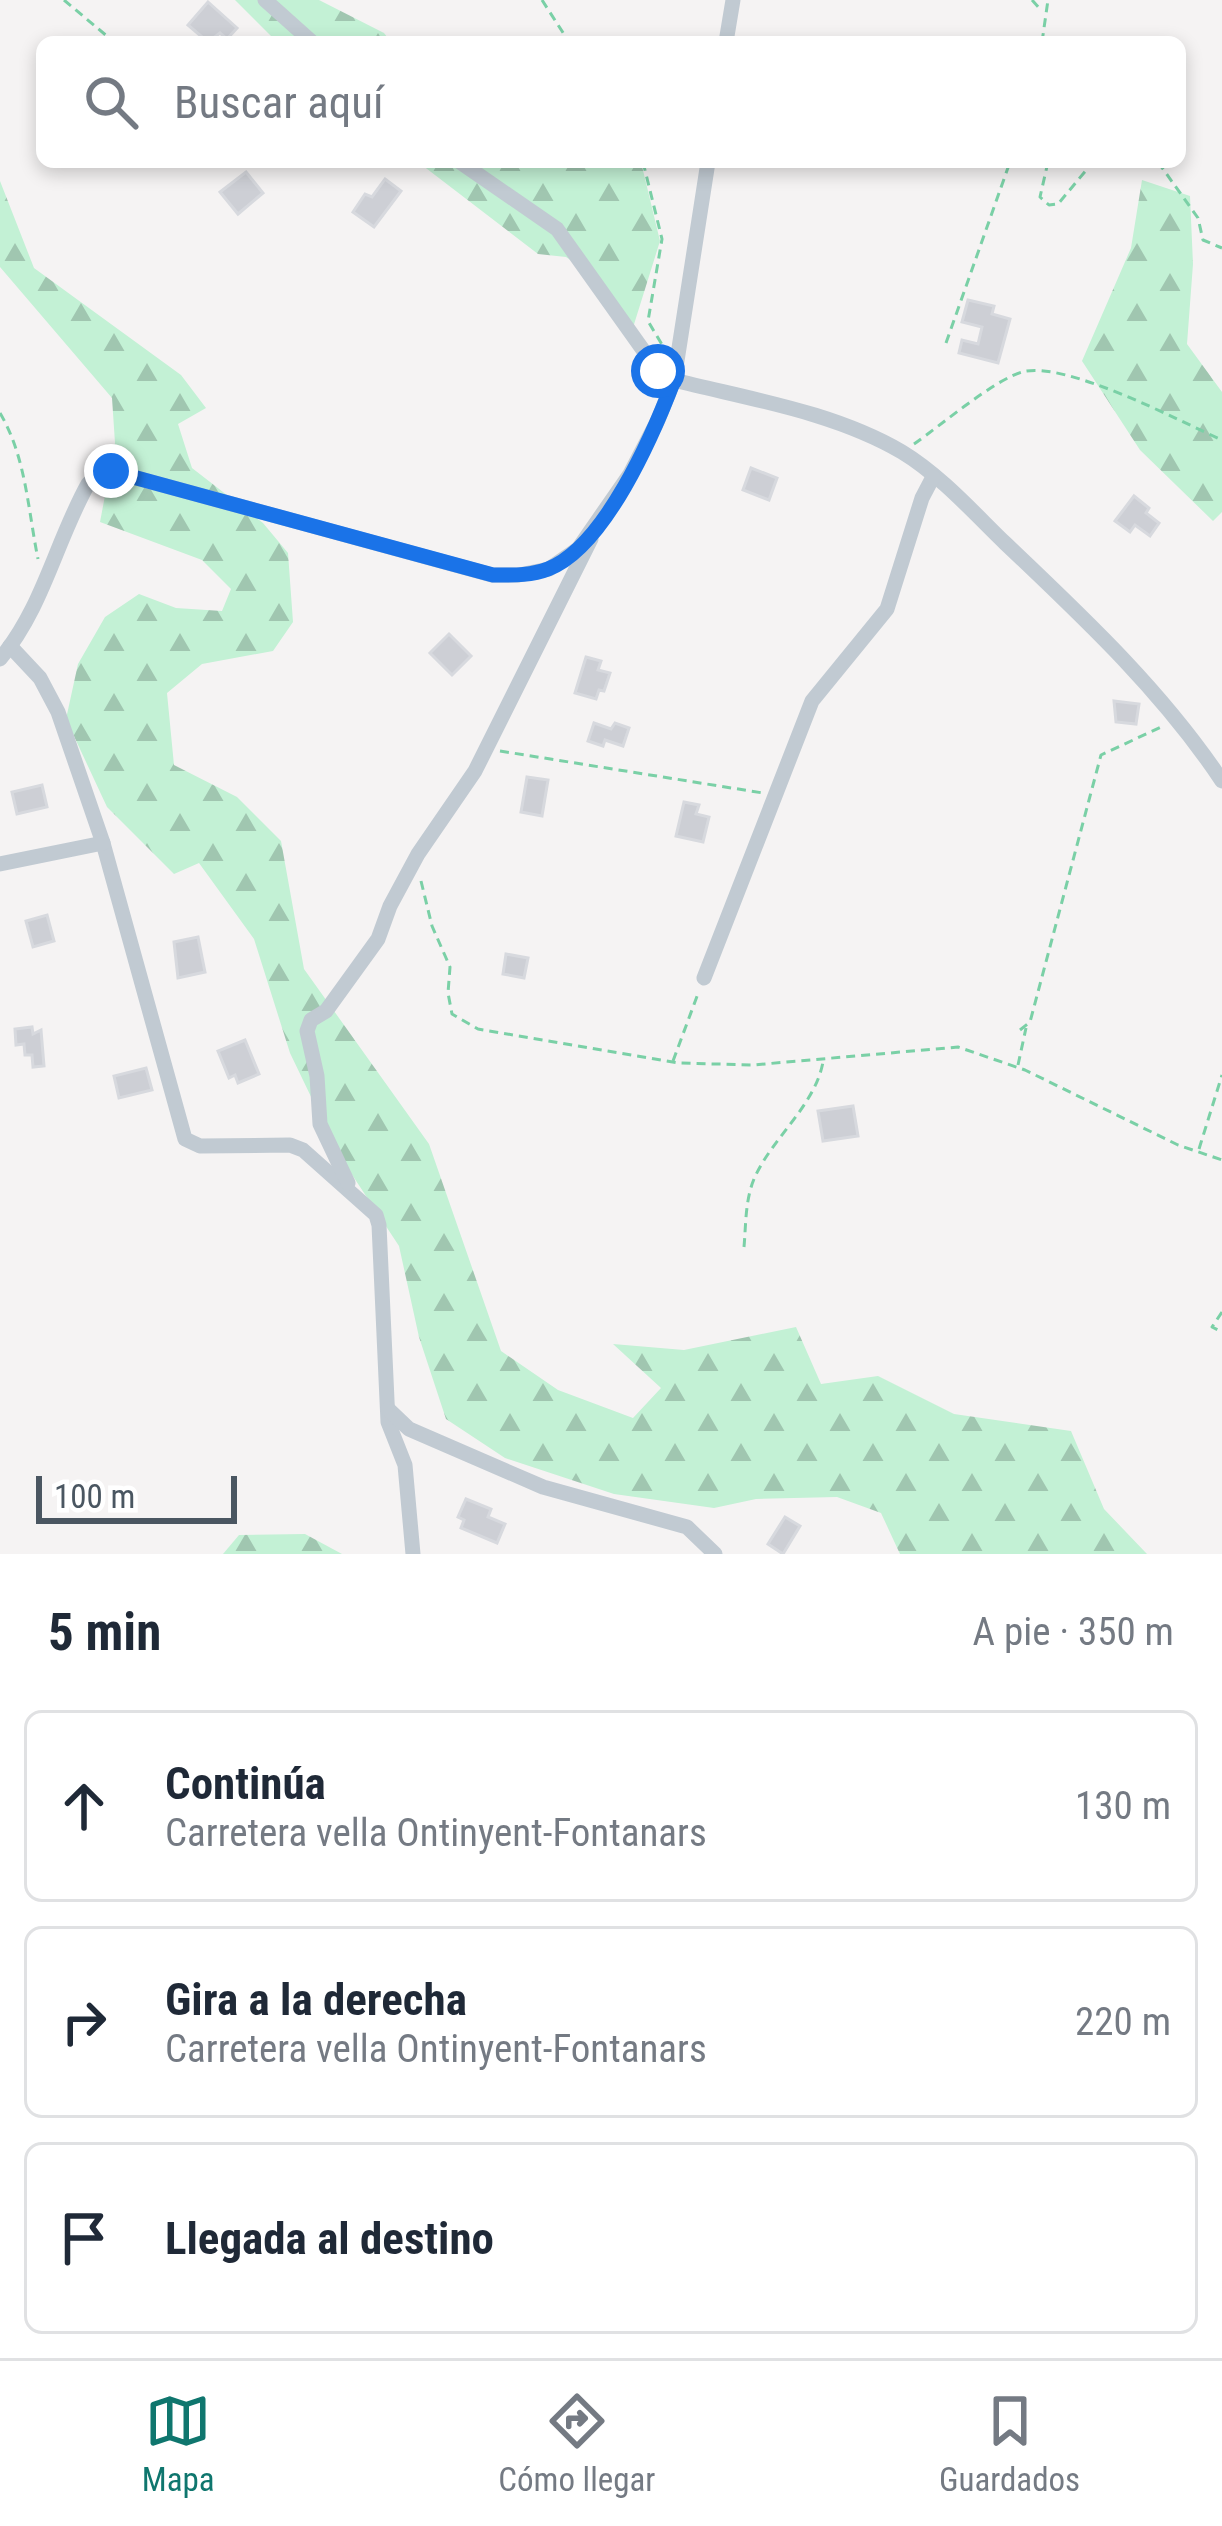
<!DOCTYPE html>
<html lang="es">
<head>
<meta charset="utf-8">
<style>
	body { margin:0; font-family:"Roboto Condensed",sans-serif; background:#f6f6f7; color:#1f2937 }
	.scale { position:absolute; left:36px; bottom:30px; width:201px; box-sizing:border-box; padding-left:12px; border:6px solid #4a5661; border-top:0; font-size:33px; line-height:42px; white-space:nowrap; color:#4a5661; -webkit-text-stroke:9px #fff; paint-order:stroke }
	.stop { position:absolute; width:36px; height:36px; margin:-27px; border:9px solid #1a73e8; border-radius:50%; background:#fff }
	.stop.end { background:#1a73e8; border-color:#fff; box-shadow:0 3px 12px #0008 }
	.list { margin:0; padding:0; list-style:none }
	h2 { display:flex; justify-content:space-between; align-items:center; height:156px; margin:0; padding:0 48px; font-size:51px }
	h2 small { font-size:39px; font-weight:400; color:#747a83 }
	.list li { display:grid; grid-template-columns:78px 1fr auto; gap:36px; align-items:center; box-sizing:border-box; height:192px; margin:0 24px 24px; padding:0 24px; border:3px solid #e0e1e3; border-radius:18px }
	.list b { display:block; font-size:45px; white-space:nowrap }
	.list p { margin:0; font-size:39px; white-space:nowrap; color:#747a83 }
	.list em { font-size:39px; font-style:normal; color:#747a83 }
	.icon { flex:none; width:66px; height:66px; fill:none; stroke:currentColor; stroke-width:2; stroke-linecap:round; stroke-linejoin:round }
	.map { position:relative; flex:none; width:1222px; height:1554px; overflow:hidden }
	.search { position:absolute; background:#fff; box-shadow:0 6px 18px #0003; left:36px; right:36px; top:36px; height:132px; display:flex; align-items:center; gap:30px; box-sizing:border-box; padding:0 42px; border-radius:18px; color:#747a83; font-size:45px }
	.sheet { height:804px; background:#fff }
	nav { display:flex; justify-content:space-around; align-items:center; box-sizing:border-box; height:168px; border-top:3px solid #e0e1e3; background:#fff; font-size:33px; color:#747a83 }
	nav a { display:grid; justify-items:center; gap:6px }
	nav .on { color:#0f766e }
	.map>svg:first-child { display:block }
	.forest { fill:url(#forest-firs) }
	.building { fill:#cdcfd5; stroke:#d7d9de; stroke-width:3 }
	.lines { fill:none; stroke-linecap:round; stroke-linejoin:round }
	.path { stroke:#7ad0a6; stroke-width:3; stroke-dasharray:9 6; stroke-linecap:butt }
	.minor { stroke:#c1cad2; stroke-width:15 }
	.route { stroke:#1a73e8; stroke-width:15 }
</style>
</head>
<body>
<div class="map">
<svg width="1222" height="1554" viewBox="0 0 1222 1554">
	<defs>
		<pattern id="forest-firs" width="22" height="20" patternUnits="userSpaceOnUse" patternTransform="scale(3)"><rect width="22" height="20" fill="#c3f1d5"/><path d="M5 1l3.5 6h-7zM16 11l3.5 6h-7z" fill="#a0c6b0"/></pattern>
	</defs>
	<rect width="100%" height="100%" fill="#f5f3f3"/>
	<g class="forest">
		<path d="M235,0h84l65,33 7,9h-114z"/>
		<path d="M418,162h223l19,79 -29,93 -29,-53 -36,-24 -28,-3z"/>
		<path d="M1142,180l48,16 3,68 -6,80 35,48v120l-9,9 -73,-71 -58,-89 49,-113z"/>
		<path d="M0,181l34,87 147,107 25,33 -28,16 14,44 71,55 25,30 5,69 -20,29 -71,13 -35,29 7,72 63,32 44,44 23,128 125,175 72,207 57,39 75,28 28,-30 -48,-44 71,6 112,-23 25,57 57,-8 76,38 117,17 33,78 43,45h-247l-19,-41 -44,-16 -81,2 -42,9 -100,-14 -109,-36 -59,-39 -27,-82 -20,-91 -60,-91 -49,-102 -36,-114 -55,-76 -25,11 -67,-67 -41,-88 12,-55 27,-47 34,-23 37,14 46,3 9,-22 -29,-29 -102,-38 15,-79 -3,-45 -112,-131z"/>
		<path d="M305,1534l37,20h-119l16,-19z"/>
	</g>
	<g class="building">
		<path d="M208,2l29,26 -10,11 -7,-6 -12,9 -20,-17z"/>
		<path d="M246,172l17,21 -25,21 -18,-22z"/>
		<path d="M385,179l16,12 -27,36 -21,-15 12,-18 7,3z"/>
		<path d="M968,300l26,6 -2,8 18,5 -12,44 -39,-10 3,-13 16,4 4,-17 -20,-5z"/>
		<path d="M751,468l26,10 -8,22 -26,-10z"/>
		<path d="M1134,496l15,12 -3,5 13,10 -9,13 -15,-11 -5,7 -15,-11z"/>
		<path d="M449,634l22,22 -19,19 -22,-22z"/>
		<path d="M586,657l15,4 -3,9 12,3 -6,18 -5,-1 -3,9 -21,-6z"/>
		<path d="M1114,701l25,3 -3,20 -20,-2z"/>
		<path d="M594,723l17,6 4,-6 14,5 -6,18 -18,-6 -2,6 -15,-5z"/>
		<path d="M527,777l21,3 -6,36 -21,-4z"/>
		<path d="M42,785l5,22 -30,7 -5,-22z"/>
		<path d="M684,802l15,3 -3,9 13,3 -6,25 -27,-6z"/>
		<path d="M47,915l7,26 -21,6 -7,-26z"/>
		<path d="M198,937l7,35 -27,6 -4,-36z"/>
		<path d="M506,954l22,4 -4,20 -21,-4z"/>
		<path d="M32,1027l1,7 8,-4 3,36 -11,1 -1,-12h-7l-1,-11 -8,1 -1,-16z"/>
		<path d="M245,1040l14,34 -21,9 -3,-8 -6,3 -11,-27z"/>
		<path d="M146,1068l6,22 -33,8 -5,-22z"/>
		<path d="M853,1106l5,30 -35,5 -5,-30z"/>
		<path d="M466,1499l25,10 -3,8 17,7 -8,19 -36,-15 3,-8 -6,-3z"/>
		<path d="M785,1517l15,9 -17,28 -15,-10z"/>
	</g>
	<g class="lines">
		<g class="path">
			<path d="M64,0l50,42"/>
			<path d="M542,0l27,42"/>
			<path d="M1032,0l10,11"/>
			<path d="M1042,42l6,-42"/>
			<path d="M643,162l19,77 -14,82 16,27"/>
			<path d="M1048,162l-8,35 9,8 9,-1 35,-42"/>
			<path d="M1158,162l40,56 5,22 19,8"/>
			<path d="M946,343l64,-181"/>
			<path d="M0,413c26,44 28,97 38,146"/>
			<path d="M914,444c26,-18 80,-64 108,-72 43,-12 157,49 200,68"/>
			<path d="M500,751l263,42"/>
			<path d="M421,881l11,45 18,41 -2,26 4,21 26,15 201,34 74,2 205,-18 67,23 153,75 44,15"/>
			<path d="M1020,1030l10,-8 71,-267 60,-28"/>
			<path d="M673,1061l26,-70"/>
			<path d="M1018,1065l8,-37"/>
			<path d="M1199,1149l23,-74"/>
			<path d="M744,1247c2,-22 1,-46 10,-68 17,-40 61,-73 69,-117"/>
			<path d="M1222,1312l-10,15 10,5"/>
		</g>
		<g class="minor">
			<path d="M265,0l47,42"/>
			<path d="M726,42l7,-42"/>
			<path d="M460,162l97,67 101,142 16,9c75,19 160,32 228,72 38,23 72,61 103,91 79,75 157,148 217,238"/>
			<path d="M10,646l30,32 18,34 45,131 82,296 15,7 90,-1 13,5 73,65 3,10 9,197 17,43 8,89"/>
			<path d="M0,659c43,-51 56,-118 88,-175l10,-10 13,-3 381,104h27l30,-6 29,-20 52,-75 28,-54 16,-40 34,-218"/>
			<path d="M0,864l103,-21"/>
			<path d="M704,978l108,-277 75,-92 35,-111 11,-21"/>
			<path d="M348,1183l-28,-59 -3,-48 -10,-45 4,-11 15,-9 52,-72 12,-33 28,-52 57,-83 116,-232"/>
			<path d="M388,1409l21,20 134,58 144,40 28,27"/>
		</g>
	</g>
	<g class="lines">
		<path class="route" d="M111,471l382,104c18,0 37,1 55,-6 57,-22 105,-134 126,-189l-16,-9"/>
	</g>
</svg>
<div class="scale">100 m</div>
<div class="stop" style="left:658px;top:371px"></div>
<div class="stop end" style="left:111px;top:471px"></div>
<div class="search"><svg class="icon" aria-label="search" viewBox="0 0 24 24"><circle cx="10" cy="10" r="6"/><path d="M15 15l6 6"/></svg>Buscar aquí</div>
</div>
<section class="sheet">
<h2>5 min<small>A pie · 350 m</small></h2>
<ul class="list">
<li><svg class="icon" aria-label="ahead" viewBox="0 0 24 24"><path d="M12 20V5M6 11l6-6 6 6"/></svg><div><b>Continúa</b><p>Carretera vella Ontinyent-Fontanars</p></div><em>130 m</em></li>
<li><svg class="icon" aria-label="right" viewBox="0 0 24 24"><path d="M7 20v-9h11M14 6l5 5-5 5"/></svg><div><b>Gira a la derecha</b><p>Carretera vella Ontinyent-Fontanars</p></div><em>220 m</em></li>
<li><svg class="icon" aria-label="arrive" viewBox="0 0 24 24"><path d="M6 21V4h12l-3 4 3 4H6"/></svg><div><b>Llegada al destino</b></div></li>
</ul>
</section>
<nav>
<a class="on"><svg class="icon" aria-label="map" viewBox="0 0 24 24"><path d="M3 6l6-2 6 2 6-2v14l-6 2-6-2-6 2zM9 4v14M15 6v14"/></svg>Mapa</a>
<a><svg class="icon" aria-label="directions" viewBox="0 0 24 24"><path d="M12 3l9 9-9 9-9-9zM9 14v-3h6M13 9l2 2-2 2"/></svg>Cómo llegar</a>
<a><svg class="icon" aria-label="saved" viewBox="0 0 24 24"><path d="M7 4h10v16l-5-4-5 4z"/></svg>Guardados</a>
</nav>
</body>
</html>
